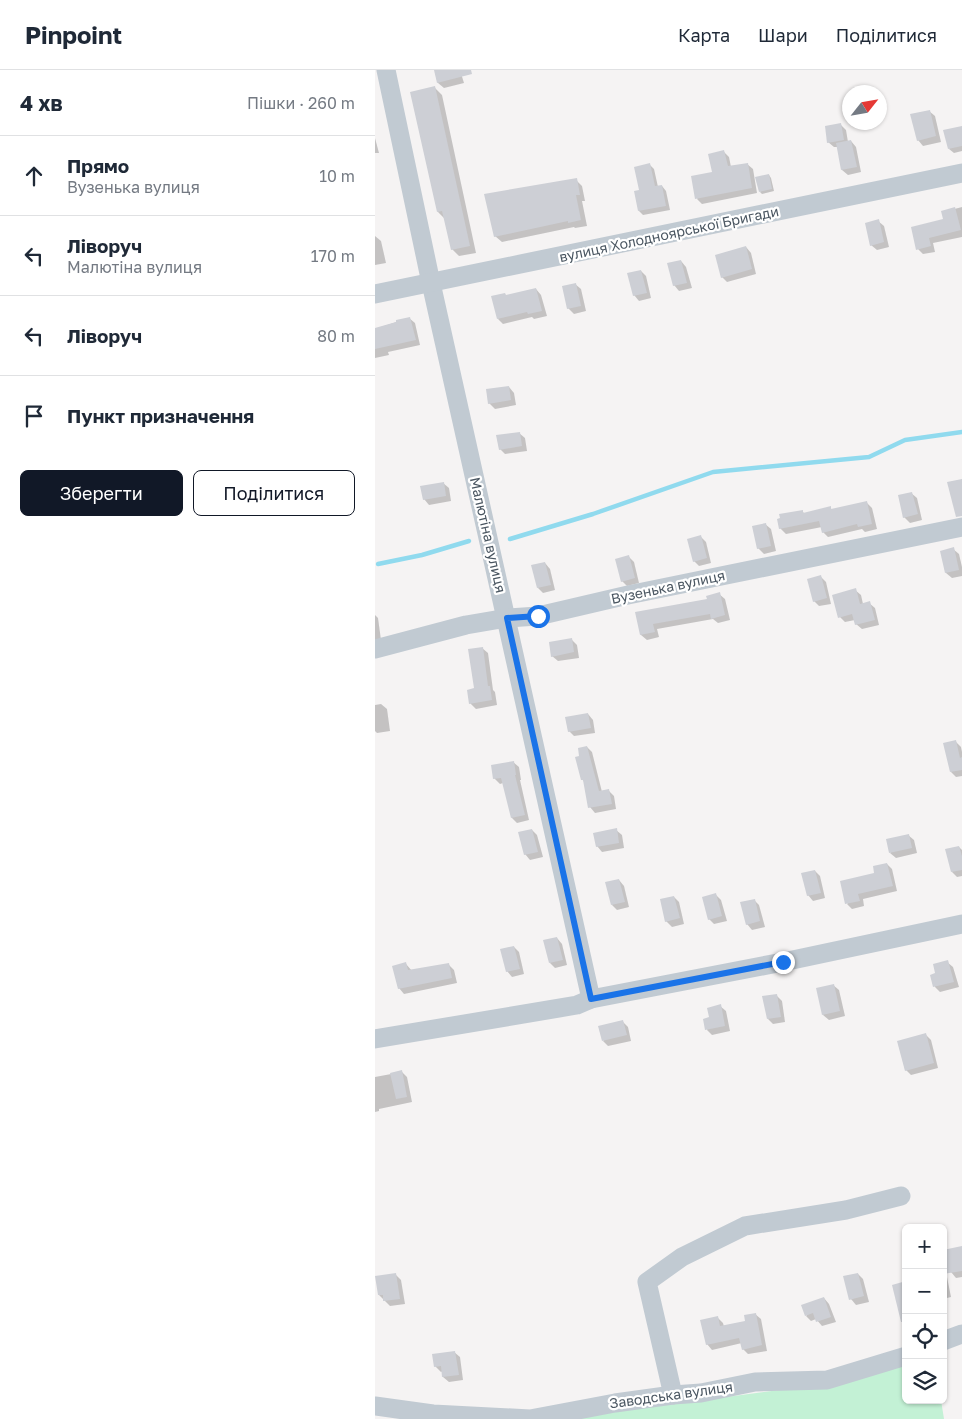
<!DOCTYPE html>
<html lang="uk">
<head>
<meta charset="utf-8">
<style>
	body { margin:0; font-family:"Golos Text",sans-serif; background:#f6f6f7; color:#1f2937 }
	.controls { position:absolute; right:15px; bottom:15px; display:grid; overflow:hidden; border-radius:8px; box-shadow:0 1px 4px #0004 }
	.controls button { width:45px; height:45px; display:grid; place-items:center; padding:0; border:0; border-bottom:1px solid #e0e1e3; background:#fff; color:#1f2937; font:25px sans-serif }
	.compass { position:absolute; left:467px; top:15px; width:45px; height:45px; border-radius:50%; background:#fff; box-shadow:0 1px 4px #0004; rotate:59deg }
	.stop { position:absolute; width:15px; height:15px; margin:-11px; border:4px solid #1a73e8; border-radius:50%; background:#fff }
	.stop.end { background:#1a73e8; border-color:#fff; box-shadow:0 1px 5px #0008 }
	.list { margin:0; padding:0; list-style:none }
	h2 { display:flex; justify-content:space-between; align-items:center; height:65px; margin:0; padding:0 20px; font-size:21px }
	h2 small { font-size:16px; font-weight:400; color:#747a83 }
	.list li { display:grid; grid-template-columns:32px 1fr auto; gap:15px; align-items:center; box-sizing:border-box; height:80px; padding:0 20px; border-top:1px solid #e0e1e3 }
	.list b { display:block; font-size:19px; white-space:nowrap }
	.list p { margin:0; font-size:16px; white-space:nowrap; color:#747a83 }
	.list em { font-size:16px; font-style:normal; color:#747a83 }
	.actions { display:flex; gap:10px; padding:15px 20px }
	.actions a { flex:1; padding:11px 0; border:1px solid #111827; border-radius:8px; text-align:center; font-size:18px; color:#111827 }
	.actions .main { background:#111827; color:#fff }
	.icon { flex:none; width:28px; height:28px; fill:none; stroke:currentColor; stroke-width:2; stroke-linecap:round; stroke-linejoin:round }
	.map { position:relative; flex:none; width:587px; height:1349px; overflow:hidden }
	header { display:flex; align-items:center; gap:30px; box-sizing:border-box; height:70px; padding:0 25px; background:#fff; border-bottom:1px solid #e0e1e3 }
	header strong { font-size:24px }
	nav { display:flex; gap:28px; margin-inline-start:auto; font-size:18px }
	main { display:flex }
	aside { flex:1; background:#fff }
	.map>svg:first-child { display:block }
	.green { fill:#c3f1d5 }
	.shadow { fill:#0003 }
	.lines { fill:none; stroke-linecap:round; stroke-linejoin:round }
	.stream { stroke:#90daee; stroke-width:4.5 }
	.building { fill:#cdcfd5 }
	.minor { stroke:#c1cad2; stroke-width:19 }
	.route { stroke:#1a73e8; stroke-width:6 }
	.labels { text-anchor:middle; stroke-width:4.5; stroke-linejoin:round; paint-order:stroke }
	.street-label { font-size:14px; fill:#4a5661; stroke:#fff }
</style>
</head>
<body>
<header>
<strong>Pinpoint</strong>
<nav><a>Карта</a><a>Шари</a><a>Поділитися</a></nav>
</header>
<main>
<aside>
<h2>4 хв<small>Пішки · 260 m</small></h2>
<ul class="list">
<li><svg class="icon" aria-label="ahead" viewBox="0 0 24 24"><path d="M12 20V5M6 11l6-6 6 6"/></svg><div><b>Прямо</b><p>Вузенька вулиця</p></div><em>10 m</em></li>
<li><svg class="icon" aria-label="left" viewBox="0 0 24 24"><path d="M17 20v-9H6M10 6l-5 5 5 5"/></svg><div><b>Ліворуч</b><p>Малютіна вулиця</p></div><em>170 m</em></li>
<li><svg class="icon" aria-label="left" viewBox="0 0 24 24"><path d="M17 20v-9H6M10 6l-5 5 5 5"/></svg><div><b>Ліворуч</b></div><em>80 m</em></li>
<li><svg class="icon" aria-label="arrive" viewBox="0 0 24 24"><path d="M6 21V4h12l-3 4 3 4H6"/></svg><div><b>Пункт призначення</b></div></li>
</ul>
<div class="actions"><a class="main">Зберегти</a><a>Поділитися</a></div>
</aside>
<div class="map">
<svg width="587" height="1349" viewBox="0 0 587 1349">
	<rect width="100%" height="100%" fill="#f5f3f3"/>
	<path class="green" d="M531,1292v38h35l3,19h-383l279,-37z"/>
	<g class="shadow">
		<path d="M60,0h25l4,13 -20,5 -6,-5z"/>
		<path d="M60,18l7,7 34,158 -17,3 -7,-7 -7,-30 -7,-7z"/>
		<path d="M554,41l6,5 6,26 -18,4 -5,-6z"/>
		<path d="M466,55l5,5 2,12 3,-1 5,6 5,25 -13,3 -6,-5 -4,-23h-4l-6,-5z"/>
		<path d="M587,57v24l-8,2 -5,-4z"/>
		<path d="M0,68l4,15h-4z"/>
		<path d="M349,82l5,5 2,10 16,-3 6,5 4,24 -55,11 -5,-5 17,-26z"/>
		<path d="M274,94l5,5 4,18 4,-1 4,5 4,19 -27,5 -4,-4 2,-20z"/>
		<path d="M394,105l2,3 3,13 -12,3 -2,-2z"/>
		<path d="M201,110l6,6 3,15h-3l5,25 -12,2 -1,-1 -72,15 -7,-6z"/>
		<path d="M587,137v30l-29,6 2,9 -12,2 -5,-5 27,-29 -2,-8z"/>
		<path d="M503,151l6,5 5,21 -12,3 -6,-5z"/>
		<path d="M0,166l6,5 5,22 -11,2z"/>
		<path d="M371,177l5,6 5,21 -29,8 -5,-5z"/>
		<path d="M306,191l5,6 6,21 -13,3 -5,-6z"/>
		<path d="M266,201l5,5 5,22 -12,3 -5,-6z"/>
		<path d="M200,214l6,5 5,22 -12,3 -6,-6z"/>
		<path d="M161,219l5,6 6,21 -13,3 -2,-2 -29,7 -5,-5 9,-23z"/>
		<path d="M34,248l6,5 5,22 -32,7 1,3 -14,3v-29z"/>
		<path d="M134,317l5,6 2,12 -21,4 -6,-6z"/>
		<path d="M144,363l6,5 2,13 -22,3 -5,-5z"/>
		<path d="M68,413l6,5 2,13 -22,4 -5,-6z"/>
		<path d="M536,423l6,5 5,22 -12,3 -6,-6z"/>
		<path d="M491,432l6,6 5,21 -12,3 -3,-3 -34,8 -5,-5 -1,-5 -36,7 -6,-6 2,-9 20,-8 3,3 25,-6 3,2z"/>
		<path d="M390,454l6,5 5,22 -12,3 -6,-6z"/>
		<path d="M326,467l5,5 5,21 -12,3 -5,-5z"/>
		<path d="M578,479l6,5 3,13v9l-10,2 -6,-5 -5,-21z"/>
		<path d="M254,487l5,5 5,21 -12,3 -5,-5z"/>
		<path d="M170,493l5,6 5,21 -12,3 -5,-5z"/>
		<path d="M446,507l5,5 5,22 -12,2 -5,-5z"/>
		<path d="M480,520l6,5 2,9 6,-1 6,5 4,17 -17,4 -6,-5 -1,-4 -10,2 -5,-5z"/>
		<path d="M344,524l6,5 5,21 -12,3 -5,-4 -56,10 2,8 -12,3 -6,-5 -5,-22 72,-13z"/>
		<path d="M0,545l3,3 3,22 -6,1z"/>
		<path d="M196,569l6,6 2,13 -21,3 -6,-5z"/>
		<path d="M107,578l6,5 5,37 2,2 2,13 -21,4 -6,-6 5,-13z"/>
		<path d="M6,634l6,5 3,22 -13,2 -2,-2v-26z"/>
		<path d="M213,644l5,6 2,13 -21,3 -5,-5z"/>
		<path d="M580,671l6,6 1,5v24l-6,1 -5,-5z"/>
		<path d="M212,677l5,5 10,40 7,-1 5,5 2,13 -21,4 -5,-6 -5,-24 -3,-4 -1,-22z"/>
		<path d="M138,692l6,5 2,13h-1l9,40 -12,3 -5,-5 -9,-35 -3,1 -6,-6z"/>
		<path d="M157,760l5,5 6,22 -13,3 -5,-6z"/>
		<path d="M241,760l6,5 2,13 -22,4 -5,-6z"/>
		<path d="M533,765l6,5 3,13 -21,5 -6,-5z"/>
		<path d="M584,777l3,3v26l-5,1 -5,-5z"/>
		<path d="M512,794l5,5 5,22 -34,8 1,7 -12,3 -5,-5z"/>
		<path d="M440,801l5,5 5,22 -12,3 -5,-6z"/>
		<path d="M244,810l5,6 5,21 -12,3 -5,-5z"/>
		<path d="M341,825l5,5 6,21 -13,3 -5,-5z"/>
		<path d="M299,827l5,5 5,22 -12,3 -6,-6z"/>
		<path d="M379,830l5,5 6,22 -13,3 -5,-6z"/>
		<path d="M182,868l5,6 5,21 -12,3 -5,-5z"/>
		<path d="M139,877l5,5 5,22 -12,3 -5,-6z"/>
		<path d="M572,892l6,5 6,20 -19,5 -5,-5 -4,-11 6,-2z"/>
		<path d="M31,894l6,7 37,-6 5,5 3,13 -53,11 -5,-6z"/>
		<path d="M458,915l6,5 6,26 -16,4 -6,-5z"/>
		<path d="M401,925l6,6 3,21 -12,2 -5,-5z"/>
		<path d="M345,936l6,5 4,20 -18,4 -5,-5 4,-12z"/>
		<path d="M248,952l5,5 3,14 -23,5 -5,-5z"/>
		<path d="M551,965l5,5 7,28 -27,7 -5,-5z"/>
		<path d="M27,1002l5,5 5,25 -33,7v2l-4,1v-35z"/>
		<path d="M587,1178v29l-6,1 -5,-6z"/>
		<path d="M483,1204l5,5 6,23 -13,3 -5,-6z"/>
		<path d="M568,1204l4,3 4,20 -8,2z"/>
		<path d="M21,1205l5,5 4,24 -15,2 -11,-11z"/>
		<path d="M449,1228l5,6 7,18 -14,4 -6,-7 -5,2 -5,-5z"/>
		<path d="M380,1244l6,5 6,32 -19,3 -5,-5 -1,-6 -30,7 -5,-6 10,-27 6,6 1,4 23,-5z"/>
		<path d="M79,1282l6,5 3,23 -14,2 -6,-5v-6l-2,1 -6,-6z"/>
	</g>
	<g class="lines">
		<g class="stream">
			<path d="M135,469l83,-25 120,-42 156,-15 36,-17 57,-8"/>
			<path d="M3,494l44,-9 47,-14"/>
		</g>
	</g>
	<g class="building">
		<path d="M59,0h37l1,4 -35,9z"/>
		<path d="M60,16l35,160 -19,4 -9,-39 -5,1 -27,-120z"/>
		<path d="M555,40l6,26 -19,5 -7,-27z"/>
		<path d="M466,53l3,17 -17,3 -2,-17z"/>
		<path d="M587,56v20l-14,3 -5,-19z"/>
		<path d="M476,70l6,27 -16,3 -5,-27z"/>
		<path d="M349,80l4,16 20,-3 4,25 -57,11 -4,-23 21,-4 -4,-18z"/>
		<path d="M275,93l5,23 7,-1 4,21 -28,5 -4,-20 5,-1 -5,-23z"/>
		<path d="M394,104l3,15 -13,3 -4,-15z"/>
		<path d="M202,108l3,17h-4l5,25 -13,3v-2l-74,16 -10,-43z"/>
		<path d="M580,137l6,23 -32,8 2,8 -15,4 -5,-23 32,-8 -2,-8z"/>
		<path d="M504,149l5,23 -14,4 -5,-23z"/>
		<path d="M371,176l6,23 -31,9 -6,-23z"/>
		<path d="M306,190l6,23 -14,3 -6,-23z"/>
		<path d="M266,200l6,23 -14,3 -6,-23z"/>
		<path d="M201,213l5,23 -14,3 -5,-23z"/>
		<path d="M161,218l6,23 -14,3 -1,-2 -30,7 -6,-23 14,-3 1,2z"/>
		<path d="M35,247l6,23 -41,9v-21l21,-6v-2z"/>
		<path d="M134,316l2,14 -23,4 -2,-15z"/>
		<path d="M145,362l2,14 -23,4 -3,-15z"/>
		<path d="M587,409v37l-6,1 -9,-35z"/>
		<path d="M69,412l2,14 -23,4 -3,-14z"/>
		<path d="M537,422l6,22 -15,4 -5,-23z"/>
		<path d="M492,431l5,23 -14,3 -1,-3 -35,9 -3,-12 -40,8 -2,-10 3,-1 -1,-4 24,-4v3l28,-7v3z"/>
		<path d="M391,453l5,23 -14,3 -5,-23z"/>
		<path d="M326,465l6,23 -14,4 -6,-23z"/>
		<path d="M579,477l5,23 -14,3 -5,-22z"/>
		<path d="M254,485l6,23 -14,4 -6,-23z"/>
		<path d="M170,492l6,23 -14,3 -6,-23z"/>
		<path d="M446,505l6,23 -14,4 -6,-23z"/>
		<path d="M481,518l4,16 10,-3 5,19 -20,5 -3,-11 -14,4 -6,-23z"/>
		<path d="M345,522l5,23 -14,4 -1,-5 -57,10 2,8 -15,3 -5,-23 72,-13 -1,-3z"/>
		<path d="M197,568l2,14 -23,5 -2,-15z"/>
		<path d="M108,577l5,39h2l2,14 -23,4 -2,-14 7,-2 -6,-39z"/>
		<path d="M213,643l3,15 -23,4 -3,-15z"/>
		<path d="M581,670l4,18 2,-1v13l-12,2 -7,-29z"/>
		<path d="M212,676l12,45 10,-2 3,15 -24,4 -5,-28h-2l-6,-23 4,-1 -1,-8z"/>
		<path d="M139,691l2,14h-1l10,40 -14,3 -10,-40 -8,1 -2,-14z"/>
		<path d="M242,758l2,15 -23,4 -3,-14z"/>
		<path d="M157,759l6,23 -14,3 -6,-23z"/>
		<path d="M534,764l3,14 -23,5 -3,-14z"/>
		<path d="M584,776l3,10v14l-11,2 -6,-23z"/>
		<path d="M512,793l6,23 -35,8 2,7 -15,3 -5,-23 34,-8 -1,-7z"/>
		<path d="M440,800l6,23 -14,3 -6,-23z"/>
		<path d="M244,809l6,23 -14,3 -6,-23z"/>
		<path d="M341,823l6,23 -14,4 -6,-23z"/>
		<path d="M299,826l6,22 -15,4 -5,-23z"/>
		<path d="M380,829l5,22 -14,4 -6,-23z"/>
		<path d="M182,867l6,23 -14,3 -6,-23z"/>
		<path d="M139,876l6,23 -14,3 -6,-23z"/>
		<path d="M573,890l6,22 -21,5 -3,-12 5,-2 -2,-9z"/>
		<path d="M31,892l2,8 41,-7 3,15 -54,11 -6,-23z"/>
		<path d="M459,914l6,27 -18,4 -6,-27z"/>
		<path d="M402,924l4,23 -14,2 -5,-23z"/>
		<path d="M346,934l4,22 -20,4 -2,-11 6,-2 -2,-9z"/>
		<path d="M248,950l4,15 -25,6 -4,-15z"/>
		<path d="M551,963l8,30 -29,8 -8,-30z"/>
		<path d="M27,1000l5,27 -11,2 -6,-26z"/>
		<path d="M587,1176v25l-19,3v-24z"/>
		<path d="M21,1203l4,26 -17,2v-6h-5l-3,-19z"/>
		<path d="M483,1203l6,23 -15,4 -6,-24z"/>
		<path d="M531,1211v41h-5l-9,-37z"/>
		<path d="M449,1227l7,20 -15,5 -3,-9 -8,3 -4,-11z"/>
		<path d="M381,1243l6,32 -20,5 -3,-12 -33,7 -6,-25 18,-4 2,10 25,-5 -1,-6z"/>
		<path d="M80,1281l4,24 -17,2 -1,-11 -7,1 -2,-13z"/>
	</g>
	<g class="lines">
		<g class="minor">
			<path d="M11,0l45,213 160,716"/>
			<path d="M0,224l587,-121"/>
			<path d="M0,579l91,-24 41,-7 31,-2 90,-21 334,-68"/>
			<path d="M0,969l202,-34 14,-6 192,-37 179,-38"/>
			<path d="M568,1271l19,-7"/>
			<path d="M298,1325l-26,-113 35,-25 63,-31 101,-16 55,-14"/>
			<path d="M0,1336l58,8 97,5 85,-16 58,-8 28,-2 54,-11 72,-2 79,-24"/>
		</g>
	</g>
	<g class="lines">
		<path class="route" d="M163,546l-31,2 84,381 192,-37"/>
	</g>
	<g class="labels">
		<g class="street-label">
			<text transform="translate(294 164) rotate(-12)" y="5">вулиця Холодноярської Бригади</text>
			<text transform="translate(113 465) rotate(77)" y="5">Малютіна вулиця</text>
			<text transform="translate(293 517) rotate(-12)" y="5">Вузенька вулиця</text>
			<text transform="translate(296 1325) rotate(-8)" y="5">Заводська вулиця</text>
		</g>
	</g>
</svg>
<div class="controls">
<button>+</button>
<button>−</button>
<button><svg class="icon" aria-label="locate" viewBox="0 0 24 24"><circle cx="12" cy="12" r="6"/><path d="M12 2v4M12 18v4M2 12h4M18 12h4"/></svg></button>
<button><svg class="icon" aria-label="layers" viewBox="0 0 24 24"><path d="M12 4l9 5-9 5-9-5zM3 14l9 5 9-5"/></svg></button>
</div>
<svg class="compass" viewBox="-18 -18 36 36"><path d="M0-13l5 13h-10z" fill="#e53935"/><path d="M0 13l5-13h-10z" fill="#747a83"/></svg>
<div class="stop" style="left:163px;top:546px"></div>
<div class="stop end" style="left:408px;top:892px"></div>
</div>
</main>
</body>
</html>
